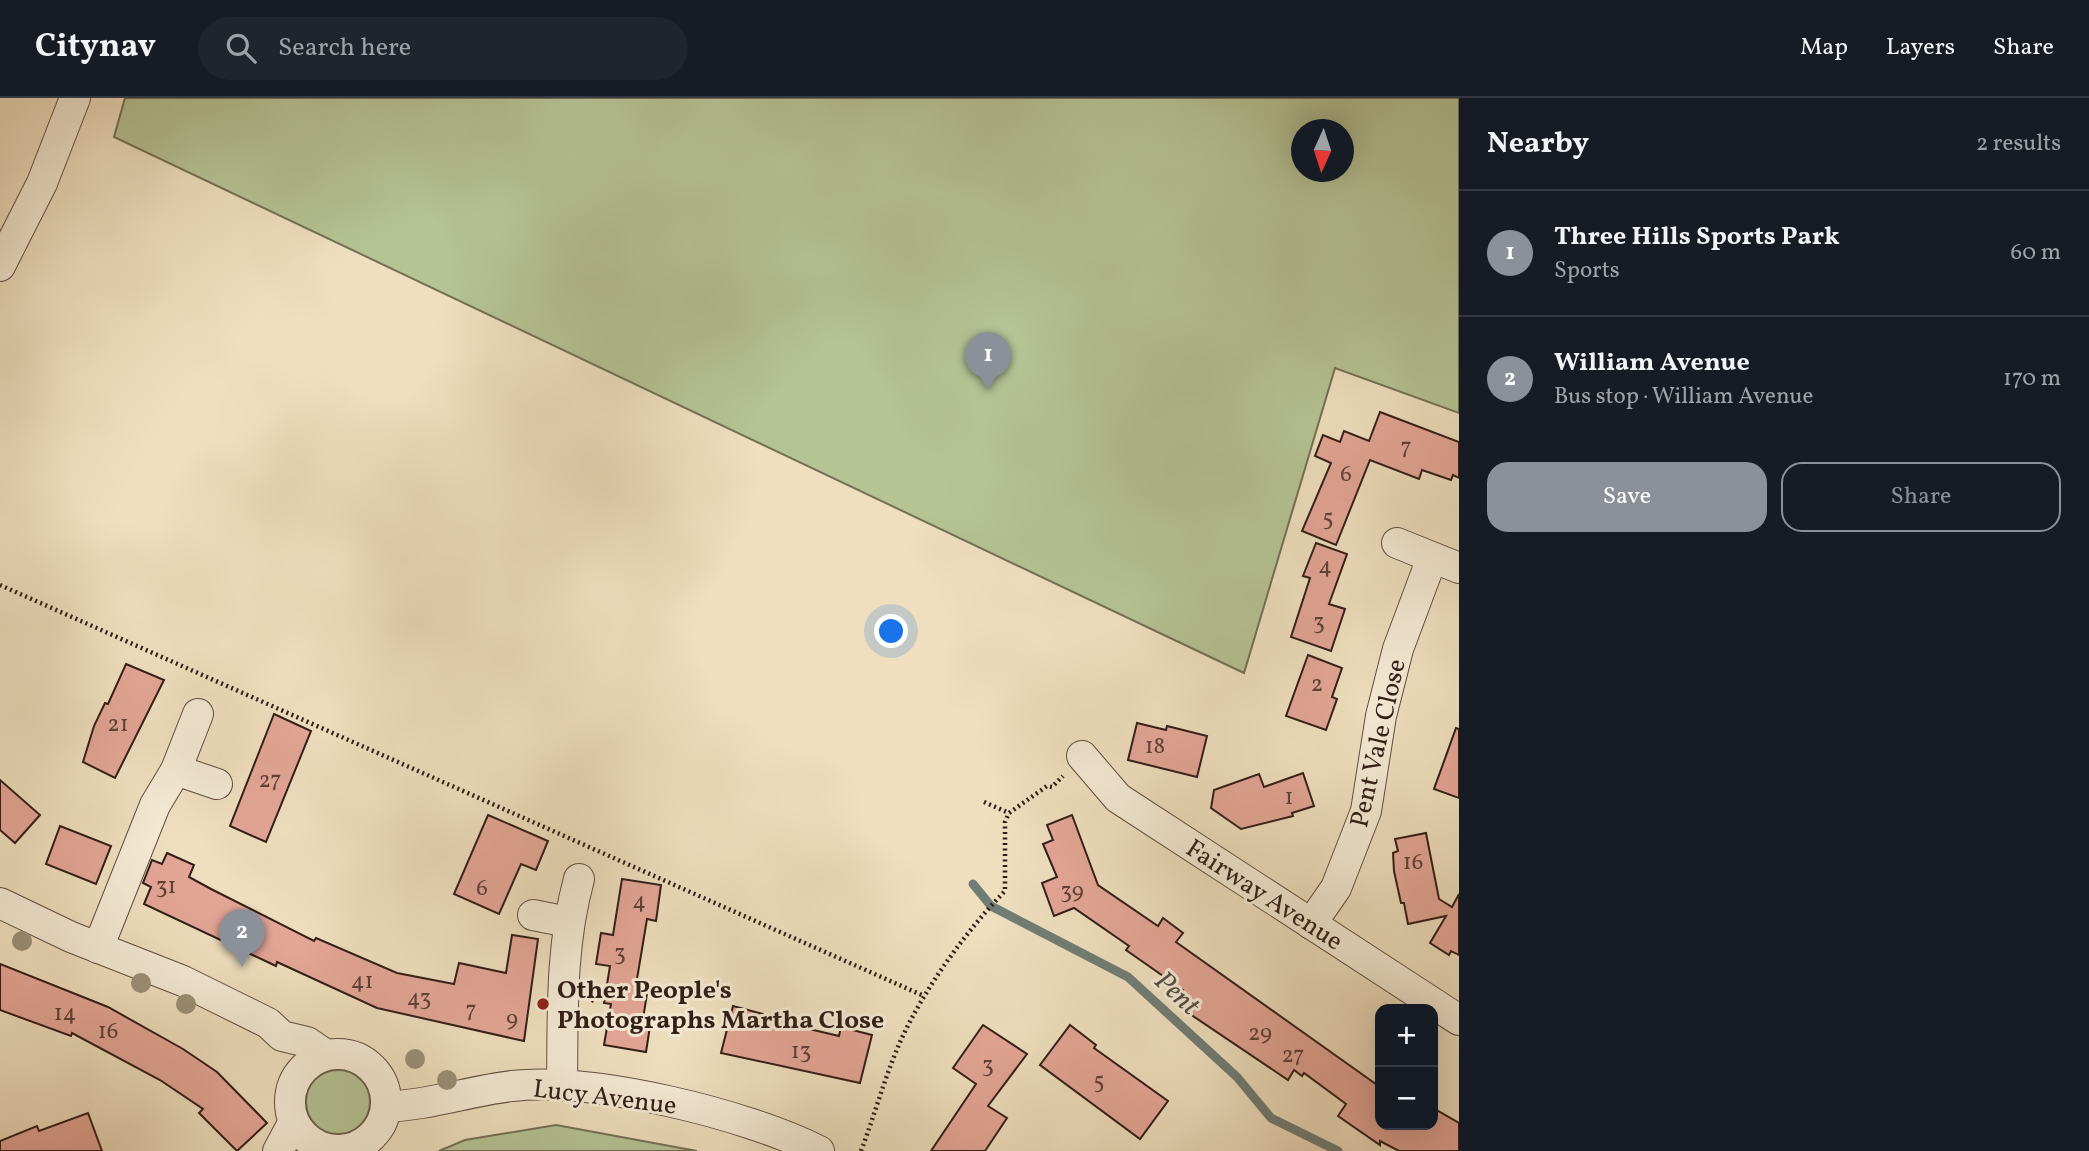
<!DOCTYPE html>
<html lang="en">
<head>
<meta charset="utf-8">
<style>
	body { margin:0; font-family:Vollkorn,serif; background:#20242c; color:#f1f3f6 }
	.controls { position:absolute; right:21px; bottom:21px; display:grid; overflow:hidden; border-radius:14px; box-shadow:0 7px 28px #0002 }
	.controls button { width:63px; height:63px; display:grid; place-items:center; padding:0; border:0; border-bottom:2px solid #363941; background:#171b24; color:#f1f3f6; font:35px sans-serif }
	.compass { position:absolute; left:1291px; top:21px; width:63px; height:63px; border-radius:50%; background:#171b24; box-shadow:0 7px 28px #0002; rotate:183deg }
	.you { position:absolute; left:892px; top:534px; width:24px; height:24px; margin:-18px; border:5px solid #fff; border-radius:50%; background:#1a73e8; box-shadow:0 0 0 10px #1a73e833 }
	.badge { display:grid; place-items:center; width:46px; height:46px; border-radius:50%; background:#8c9099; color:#fff; font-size:23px; font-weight:700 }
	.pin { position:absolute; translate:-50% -58px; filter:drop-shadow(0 2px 4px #0008) }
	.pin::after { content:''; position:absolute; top:37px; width:24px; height:21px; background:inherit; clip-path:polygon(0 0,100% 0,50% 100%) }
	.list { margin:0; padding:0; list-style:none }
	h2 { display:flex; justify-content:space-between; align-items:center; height:91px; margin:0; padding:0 28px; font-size:30px }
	h2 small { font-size:23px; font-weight:400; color:#9ea1a6 }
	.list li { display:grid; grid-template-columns:46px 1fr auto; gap:21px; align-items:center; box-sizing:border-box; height:126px; padding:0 28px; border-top:2px solid #363941 }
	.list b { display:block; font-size:26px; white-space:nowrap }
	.list p { margin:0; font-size:23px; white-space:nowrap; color:#9ea1a6 }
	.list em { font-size:23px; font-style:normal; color:#9ea1a6 }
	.actions { display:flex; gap:14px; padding:21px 28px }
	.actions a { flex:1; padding:16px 0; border:2px solid #8c9099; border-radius:21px; text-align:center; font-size:24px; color:#8c9099 }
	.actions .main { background:#8c9099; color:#fff }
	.icon { flex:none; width:38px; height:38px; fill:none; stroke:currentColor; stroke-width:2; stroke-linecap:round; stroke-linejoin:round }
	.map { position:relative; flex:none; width:1459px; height:1053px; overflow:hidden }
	header { display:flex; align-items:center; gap:42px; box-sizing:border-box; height:98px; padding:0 35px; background:#171b24; border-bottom:2px solid #363941 }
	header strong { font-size:33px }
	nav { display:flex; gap:38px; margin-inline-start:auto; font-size:24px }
	.search { width:490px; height:63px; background:#20242c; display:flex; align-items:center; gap:18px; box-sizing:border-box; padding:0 24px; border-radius:38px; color:#9ea1a6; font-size:26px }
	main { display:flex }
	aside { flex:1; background:#171b24 }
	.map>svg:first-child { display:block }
	.green { fill:#b5c395; stroke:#747056; stroke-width:2; fill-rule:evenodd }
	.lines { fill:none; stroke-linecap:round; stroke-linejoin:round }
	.stream { stroke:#707d76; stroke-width:9 }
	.building { fill:#e4a697; stroke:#321e17; stroke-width:2 }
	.minor-casing { stroke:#614e41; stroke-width:32 }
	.path { stroke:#321e17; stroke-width:4.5; stroke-dasharray:2 3.5; stroke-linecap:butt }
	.minor { stroke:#f5ead5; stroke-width:30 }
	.tree { fill:#9c9078 }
	.poi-dot { fill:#8f2418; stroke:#f5ead5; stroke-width:2.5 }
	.labels { text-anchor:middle; stroke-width:6; stroke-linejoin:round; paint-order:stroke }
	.number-label { font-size:23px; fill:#5e4037 }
	.street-label { font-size:26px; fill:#321e17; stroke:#f5ead5 }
	.poi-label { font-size:26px; font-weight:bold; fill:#321e17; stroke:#f5ead5; text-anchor:start }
	.water-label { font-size:28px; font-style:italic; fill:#514d47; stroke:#f5ead5 }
</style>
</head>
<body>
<header>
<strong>Citynav</strong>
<div class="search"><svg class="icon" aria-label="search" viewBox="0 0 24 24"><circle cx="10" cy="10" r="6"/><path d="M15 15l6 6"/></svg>Search here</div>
<nav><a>Map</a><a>Layers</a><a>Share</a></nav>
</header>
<main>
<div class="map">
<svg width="1459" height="1053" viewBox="0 0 1459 1053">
	<rect width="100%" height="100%" fill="#efdfbf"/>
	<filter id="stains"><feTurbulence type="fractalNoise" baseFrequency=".00286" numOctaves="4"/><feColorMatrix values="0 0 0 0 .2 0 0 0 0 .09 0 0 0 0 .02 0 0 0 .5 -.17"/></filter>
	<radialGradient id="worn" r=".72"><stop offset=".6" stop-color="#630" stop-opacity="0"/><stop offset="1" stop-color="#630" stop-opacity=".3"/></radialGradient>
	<g class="green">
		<path d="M125,0h1334v315l-124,-45 -91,305 -1130,-536zM1302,32h42v42h-42z"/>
		<circle cx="338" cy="1004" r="32"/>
		<path d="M556,1027l141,26h-258l26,-11z"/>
	</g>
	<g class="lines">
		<path class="stream" d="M973,786l18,22 137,71 109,100 34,41 67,33"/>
	</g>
	<g class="building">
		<path d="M1380,314l79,30v36l-6,-3 -2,5 -29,-10 -3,9 -49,-19 -34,85 -34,-14 29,-68 -16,-7 8,-21 17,7 4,-11 25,10z"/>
		<path d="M1316,445l31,11 -18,50 16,5 -14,42 -40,-14 19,-59 -7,-2z"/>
		<path d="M1308,557l34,13 -10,29 5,2 -11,31 -40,-14z"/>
		<path d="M126,566l38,16 -49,98 -32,-16 11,-36 11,-23 3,1z"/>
		<path d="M274,616l37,17 -45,111 -36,-16z"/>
		<path d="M1137,625l29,7 1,-4 40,10 -10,41 -69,-17z"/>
		<path d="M1456,630l3,1v69l-25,-9z"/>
		<path d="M1303,675l11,33 -22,7 1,3 -52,13 -30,-21 3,-18 45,-16 5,13z"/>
		<path d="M0,682l40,35 -25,28 -15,-13z"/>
		<path d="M488,717l60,26 -12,29 -15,-6 -22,50 -45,-20z"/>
		<path d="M1072,717l26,70 60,41 5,-8 20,15 -7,9 204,145v38h53v-17l26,15v28h-60l-19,-10v4l-42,-29 8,-12 -42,-31 -2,3 -8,-6 -6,10 -101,-68 -12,-10 8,-12 -57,-40 3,-4 -55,-38 -20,8 -12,-33 15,-6 -14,-33 10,-4 -6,-15z"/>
		<path d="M60,728l51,20 -15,38 -50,-20z"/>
		<path d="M1426,735l13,66 13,8 7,-13v61l-8,-4 -2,4 -19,-12 16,-27 -38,8 -4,-21h-3l-7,-32 -1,-18 5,-2 -3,-12z"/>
		<path d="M167,755l27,12 -5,12 22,12 103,52 2,-3 81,35 57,11 5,-21 47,10 6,-38 26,4 -14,102 -147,-33 -100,-46 -1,4 -132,-62 7,-17 -8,-4 9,-23 10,4z"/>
		<path d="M622,781l39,6 -5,36 -9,-2 -10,60 12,2 -6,38 8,1 -5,32 -42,-7 7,-41 -7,-1 6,-37 -14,-2 5,-31 12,2z"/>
		<path d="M0,866l108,43 75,42 34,23 50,51 -30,28 -38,-38 4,-4 -43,-29 -88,-47 -1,3 -71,-26z"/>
		<path d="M733,908l30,8 -1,4 77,18 2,-9 31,8 -12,48 -139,-30z"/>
		<path d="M983,927l44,29 -39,52 19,12 -22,33h-54l45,-67 -23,-16z"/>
		<path d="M1070,927l26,20 -2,3 74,53 -28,38 -100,-74z"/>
		<path d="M88,1015l14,38h-102v-10l37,-15 2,5z"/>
	</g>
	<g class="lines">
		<defs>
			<g id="minor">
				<path d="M0,168l42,-83 33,-85"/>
				<path d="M1397,445l62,25"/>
				<path d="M1082,658l36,42 341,222"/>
				<path d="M176,672l41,14"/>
				<path d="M0,805l71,34 112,44 85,42 14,13 25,6 19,13"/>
				<path d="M533,817l35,7"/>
				<path d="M1311,826l25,-36 30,-77 15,-95 17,-67 34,-91"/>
				<path d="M98,850l57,-143 21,-35 22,-56"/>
				<circle cx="338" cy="1004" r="48"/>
				<path d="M562,988c1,-70 -2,-138 17,-207"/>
				<path d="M386,1009c44,-2 83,-16 126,-21 82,-9 234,28 307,65"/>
				<path d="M278,1053l15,-28"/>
			</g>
		</defs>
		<use href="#minor" class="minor-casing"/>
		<g class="path">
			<path d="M0,487l924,411"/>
			<path d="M984,704l25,11"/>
			<path d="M591,903l15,-8"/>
			<path d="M861,1053c14,-37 24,-75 40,-111 23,-51 65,-109 104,-149v-69l4,-9 38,-27 5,1 11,-11"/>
		</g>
		<use href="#minor" class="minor"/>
	</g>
	<g class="tree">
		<circle cx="22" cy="843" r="10"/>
		<circle cx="141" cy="885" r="10"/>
		<circle cx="186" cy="906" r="10"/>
		<circle cx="415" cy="961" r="10"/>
		<circle cx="447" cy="982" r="10"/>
	</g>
	<circle class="poi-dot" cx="543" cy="906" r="7"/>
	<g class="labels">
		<g class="number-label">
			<text x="1406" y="356">7</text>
			<text x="1346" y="383">6</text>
			<text x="1328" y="427">5</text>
			<text x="1325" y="475">4</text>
			<text x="1319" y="531">3</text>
			<text x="1317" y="593">2</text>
			<text x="118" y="633">21</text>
			<text x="1155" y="655">18</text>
			<text x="270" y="689">27</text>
			<text x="1289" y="706">1</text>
			<text x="1413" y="771">16</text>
			<text x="166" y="795">31</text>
			<text x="482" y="797">6</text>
			<text x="1072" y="800">39</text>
			<text x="639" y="810">4</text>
			<text x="620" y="862">3</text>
			<text x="362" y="890">41</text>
			<text x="419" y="907">43</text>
			<text x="471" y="919">7</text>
			<text x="65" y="922">14</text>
			<text x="512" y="928">9</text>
			<text x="108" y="940">16</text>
			<text x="1260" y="942">29</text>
			<text x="801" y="960">13</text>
			<text x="1293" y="964">27</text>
			<text x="988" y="974">3</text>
			<text x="1099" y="990">5</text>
		</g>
		<g class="street-label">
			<text transform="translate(1377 645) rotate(-77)" y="9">Pent Vale Close</text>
			<text transform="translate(1265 796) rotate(33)" y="9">Fairway Avenue</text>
			<text transform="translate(605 998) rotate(7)" y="9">Lucy Avenue</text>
		</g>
		<g class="poi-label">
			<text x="557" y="900">Other People's<tspan x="557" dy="30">Photographs Martha Close</tspan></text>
		</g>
		<g class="water-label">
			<text transform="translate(1178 894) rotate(43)" y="10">Pent</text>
		</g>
	</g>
	<rect width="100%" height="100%" filter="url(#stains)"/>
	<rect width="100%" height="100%" fill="url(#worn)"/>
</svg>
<div class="controls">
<button>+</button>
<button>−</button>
</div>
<svg class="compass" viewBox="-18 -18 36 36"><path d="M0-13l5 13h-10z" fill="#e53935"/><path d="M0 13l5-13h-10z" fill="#9ea1a6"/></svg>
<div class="you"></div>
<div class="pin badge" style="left:988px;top:292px">1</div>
<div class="pin badge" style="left:242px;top:869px">2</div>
</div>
<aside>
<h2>Nearby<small>2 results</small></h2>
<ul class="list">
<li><span class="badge">1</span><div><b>Three Hills Sports Park</b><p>Sports</p></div><em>60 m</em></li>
<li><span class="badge">2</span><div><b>William Avenue</b><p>Bus stop · William Avenue</p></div><em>170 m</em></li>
</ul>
<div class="actions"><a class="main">Save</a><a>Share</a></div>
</aside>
</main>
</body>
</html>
